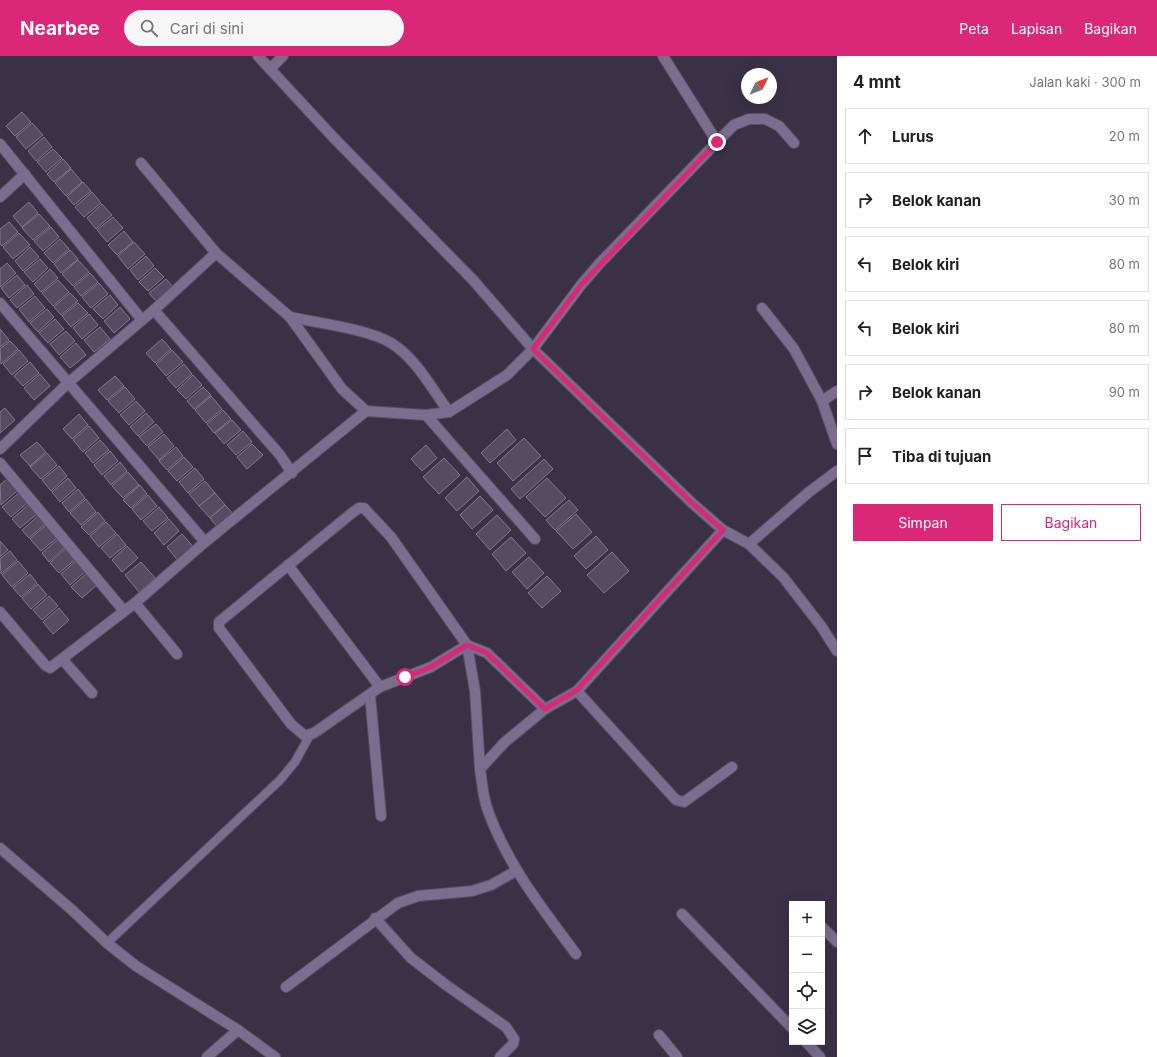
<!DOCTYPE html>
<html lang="id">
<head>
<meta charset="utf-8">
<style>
	body { margin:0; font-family:Inter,sans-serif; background:#f6f6f6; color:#202124 }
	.controls { position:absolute; right:12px; bottom:12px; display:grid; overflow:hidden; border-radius:0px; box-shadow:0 4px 16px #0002 }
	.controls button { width:36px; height:36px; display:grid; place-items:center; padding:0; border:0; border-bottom:1px solid #e0e0e0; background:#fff; color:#202124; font:20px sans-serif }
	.compass { position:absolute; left:741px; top:12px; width:36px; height:36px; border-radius:50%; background:#fff; box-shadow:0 4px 16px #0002; rotate:48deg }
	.stop { position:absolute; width:12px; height:12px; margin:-9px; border:3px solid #db2777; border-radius:50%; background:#fff }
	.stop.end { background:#db2777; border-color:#fff; box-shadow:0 1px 4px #0008 }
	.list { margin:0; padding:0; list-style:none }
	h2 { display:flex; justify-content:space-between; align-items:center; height:52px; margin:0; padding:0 16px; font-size:17px }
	h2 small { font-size:13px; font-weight:400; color:#757577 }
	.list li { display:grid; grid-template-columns:26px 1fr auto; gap:12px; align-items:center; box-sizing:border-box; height:56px; margin:0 8px 8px; padding:0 8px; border:1px solid #e0e0e0; border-radius:0px }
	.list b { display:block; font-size:15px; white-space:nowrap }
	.list em { font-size:13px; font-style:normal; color:#757577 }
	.actions { display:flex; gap:8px; padding:12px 16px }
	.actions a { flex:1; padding:9px 0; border:1px solid #db2777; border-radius:0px; text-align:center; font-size:14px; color:#db2777 }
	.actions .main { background:#db2777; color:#fff }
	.icon { flex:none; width:22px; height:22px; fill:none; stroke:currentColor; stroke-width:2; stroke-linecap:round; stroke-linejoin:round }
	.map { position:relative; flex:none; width:837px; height:1001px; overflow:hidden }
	header { display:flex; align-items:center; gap:24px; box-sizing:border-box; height:56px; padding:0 20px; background:#db2777; color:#fff }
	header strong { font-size:19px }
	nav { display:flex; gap:22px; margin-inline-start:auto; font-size:14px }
	.search { width:280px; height:36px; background:#f6f6f6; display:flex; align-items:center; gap:10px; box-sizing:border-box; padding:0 14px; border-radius:22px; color:#757577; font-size:15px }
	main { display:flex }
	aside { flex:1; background:#fff }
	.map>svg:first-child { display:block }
	.building { fill:#554b63; stroke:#827891 }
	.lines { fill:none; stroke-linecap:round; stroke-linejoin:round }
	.lane-casing { stroke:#584f64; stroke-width:10 }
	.street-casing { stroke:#584f64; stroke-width:12 }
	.lane { stroke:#7a6d8e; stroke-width:8 }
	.street { stroke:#7a6d8e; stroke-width:10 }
	.route { stroke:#db2777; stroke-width:5 }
</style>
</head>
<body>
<header>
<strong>Nearbee</strong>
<div class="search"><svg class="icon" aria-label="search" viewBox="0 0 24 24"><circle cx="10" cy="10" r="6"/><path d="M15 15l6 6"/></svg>Cari di sini</div>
<nav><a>Peta</a><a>Lapisan</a><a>Bagikan</a></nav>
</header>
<main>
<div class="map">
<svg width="837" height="1001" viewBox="0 0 837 1001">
	<rect width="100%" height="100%" fill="#3a3147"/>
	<g class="building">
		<path d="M22,56l9,10 -16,14 -9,-10z"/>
		<path d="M32,67l11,12 -17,14 -10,-12z"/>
		<path d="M44,81l8,10 -16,14 -8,-10z"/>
		<path d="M53,93l9,9 -16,14 -9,-10z"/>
		<path d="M63,103l8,9 -17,14 -7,-8z"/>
		<path d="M71,113l11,13 -16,14 -11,-13z"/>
		<path d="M83,126l8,9 -17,14 -7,-8z"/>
		<path d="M92,136l9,11 -17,14 -9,-10z"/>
		<path d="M29,146l9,11 -16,14 -9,-11z"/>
		<path d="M102,148l10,11 -16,14 -9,-11z"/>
		<path d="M39,158l11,12 -17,14 -11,-12z"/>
		<path d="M113,161l10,11 -16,14 -10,-12z"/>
		<path d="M9,166l9,10 -16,14 -2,-2v-15z"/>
		<path d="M51,171l8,10 -16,14 -9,-10z"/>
		<path d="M124,175l9,11 -16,13 -9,-10z"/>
		<path d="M19,177l11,12 -17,14 -10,-12z"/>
		<path d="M60,183l9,10 -16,14 -9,-10z"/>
		<path d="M134,186l11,12 -17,15 -10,-13z"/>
		<path d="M30,191l9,10 -16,14 -8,-10z"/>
		<path d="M70,194l8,9 -17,14 -7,-9z"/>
		<path d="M146,200l8,10 -16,14 -8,-10z"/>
		<path d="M40,203l8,9 -15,14 -9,-10z"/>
		<path d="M78,204l11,12 -16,14 -11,-12z"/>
		<path d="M7,207l9,10 -16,14v-18z"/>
		<path d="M155,212l9,9 -16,14 -9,-9z"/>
		<path d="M50,213l8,9 -17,14 -7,-8z"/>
		<path d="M90,217l8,9 -17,14 -7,-9z"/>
		<path d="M17,219l8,10 -16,13 -8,-10z"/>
		<path d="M166,223l7,8 -17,14 -7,-8z"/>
		<path d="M58,224l11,12 -16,14 -11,-13z"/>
		<path d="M99,227l9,11 -17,14 -9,-11z"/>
		<path d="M27,229l7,9 -17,14 -7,-8z"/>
		<path d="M70,237l8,8 -17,14 -7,-8z"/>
		<path d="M110,239l8,10 -15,14 -10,-10z"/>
		<path d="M35,240l10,12 -16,14 -10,-13z"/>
		<path d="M78,247l10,10 -17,14 -9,-11z"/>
		<path d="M120,251l10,12 -16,14 -10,-12z"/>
		<path d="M47,253l7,8 -16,15 -8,-9z"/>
		<path d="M89,258l9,11 -16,14 -9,-11z"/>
		<path d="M55,263l9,10 -16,14 -9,-10z"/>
		<path d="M100,271l10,12 -16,13 -10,-12z"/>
		<path d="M0,273l9,11 -9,7z"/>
		<path d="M66,275l9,10 -16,14 -9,-11z"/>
		<path d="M162,283l9,10 -16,14 -9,-10z"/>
		<path d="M10,285l8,8 -17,15 -1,-15z"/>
		<path d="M76,287l10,12 -16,13 -10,-11z"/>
		<path d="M19,294l9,11 -16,14 -9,-11z"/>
		<path d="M172,294l11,12 -17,14 -10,-12z"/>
		<path d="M30,306l9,11 -16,13 -9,-10z"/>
		<path d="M184,308l8,10 -16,14 -9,-10z"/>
		<path d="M40,318l10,12 -16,14 -10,-12z"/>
		<path d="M193,319l9,10 -16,14 -9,-9z"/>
		<path d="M115,320l9,10 -17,14 -9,-10z"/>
		<path d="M125,331l10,12 -16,14 -11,-12z"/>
		<path d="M203,331l8,8 -17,14 -7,-8z"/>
		<path d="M211,340l11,13 -16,14 -11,-13z"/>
		<path d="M136,345l9,10 -16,14 -9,-10z"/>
		<path d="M5,352l10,12 -15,13v-21z"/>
		<path d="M223,354l8,9 -17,14 -7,-9z"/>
		<path d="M146,357l8,9 -16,14 -8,-9z"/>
		<path d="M79,358l9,11 -16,14 -9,-10z"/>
		<path d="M232,364l9,10 -17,14 -9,-11z"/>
		<path d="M156,368l7,8 -16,14 -8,-9z"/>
		<path d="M89,370l10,12 -16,14 -10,-12z"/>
		<path d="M507,373l9,11 -26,23 -9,-10z"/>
		<path d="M243,375l9,11 -16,13 -9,-10z"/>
		<path d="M164,378l10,12 -15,14 -11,-13z"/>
		<path d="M524,382l17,18 -28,25 -16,-18z"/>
		<path d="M100,384l9,10 -16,13 -8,-10z"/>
		<path d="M37,386l9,10 -16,14 -10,-11z"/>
		<path d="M252,388l11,11 -16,14 -10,-12z"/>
		<path d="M426,389l11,13 -15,13 -11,-12z"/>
		<path d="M176,391l7,9 -16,14 -8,-9z"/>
		<path d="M110,395l8,10 -16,14 -8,-10z"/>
		<path d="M47,397l10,12 -16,14 -11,-12z"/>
		<path d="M184,401l9,10 -16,14 -9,-10z"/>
		<path d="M444,402l16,17 -21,19 -16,-17z"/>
		<path d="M544,403l9,10 -33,30 -9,-10z"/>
		<path d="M120,406l7,9 -16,14 -7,-9z"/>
		<path d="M59,410l8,10 -16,15 -9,-11z"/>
		<path d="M195,412l9,11 -16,14 -9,-11z"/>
		<path d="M128,416l11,13 -16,13 -11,-12z"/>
		<path d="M467,421l12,14 -22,20 -12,-13z"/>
		<path d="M68,422l8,10 -16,14 -8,-10z"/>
		<path d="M547,422l19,20 -21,19 -19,-20z"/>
		<path d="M7,423l10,12 -16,14 -1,-20z"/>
		<path d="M205,425l10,12 -16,13 -10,-12z"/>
		<path d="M140,429l7,9 -16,14 -8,-8z"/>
		<path d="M78,433l7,9 -16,14 -7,-9z"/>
		<path d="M19,437l8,10 -16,14 -9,-10z"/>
		<path d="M215,437l10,12 -15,13 -11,-12z"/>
		<path d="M148,439l9,11 -16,14 -9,-11z"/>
		<path d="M480,440l13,14 -21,19 -12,-14z"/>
		<path d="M86,443l10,13 -15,13 -11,-12z"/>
		<path d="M569,444l9,10 -23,20 -9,-10z"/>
		<path d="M28,449l9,9 -17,14 -8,-9z"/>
		<path d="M225,449l10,11 -15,14 -10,-12z"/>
		<path d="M159,451l9,11 -16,13 -9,-10z"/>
		<path d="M98,456l7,9 -16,14 -8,-8z"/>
		<path d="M576,458l16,18 -19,17 -17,-18z"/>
		<path d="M497,459l14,15 -21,20 -14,-16z"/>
		<path d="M38,460l7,8 -16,14 -7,-8z"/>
		<path d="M169,463l10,12 -15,14 -10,-12z"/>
		<path d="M106,466l10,11 -17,14 -9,-11z"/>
		<path d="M46,469l11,13 -16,13 -11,-12z"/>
		<path d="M117,478l9,11 -16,13 -9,-10z"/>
		<path d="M182,478l13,15 -16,13 -12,-15z"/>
		<path d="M596,480l12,14 -22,19 -12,-13z"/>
		<path d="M511,481l15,16 -20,18 -14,-17z"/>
		<path d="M58,483l7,8 -16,15 -7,-9z"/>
		<path d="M0,485l8,9 -8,7z"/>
		<path d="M127,490l11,12 -16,14 -10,-12z"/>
		<path d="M66,492l10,11 -17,14 -9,-10z"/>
		<path d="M10,495l7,9 -16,14 -1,-15z"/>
		<path d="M612,496l17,19 -25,22 -17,-18z"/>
		<path d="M529,501l15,16 -17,16 -15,-17z"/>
		<path d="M77,504l9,11 -16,14 -9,-11z"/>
		<path d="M18,505l10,12 -16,14 -10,-12z"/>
		<path d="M141,506l14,16 -16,14 -14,-17z"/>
		<path d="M87,517l11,11 -16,14 -11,-11z"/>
		<path d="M30,518l7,9 -16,14 -8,-9z"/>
		<path d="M547,520l14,15 -19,17 -14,-15z"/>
		<path d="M38,528l9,11 -16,14 -9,-11z"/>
		<path d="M49,540l9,10 -16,14 -9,-10z"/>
		<path d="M59,552l10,12 -16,14 -10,-12z"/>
	</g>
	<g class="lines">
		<defs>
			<path id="lane" d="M107,887l173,-163 15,-18 15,-27"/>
			<g id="street">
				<path d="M258,0l75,81 140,143 60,69 159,154 31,27 26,14 34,33 38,49 16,25"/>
				<path d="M270,13l13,-13"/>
				<path d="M717,86l17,-17 15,-6h16l14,7 15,17"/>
				<path d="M0,88l142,176"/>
				<path d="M141,107l75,90 74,64 52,72 24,22"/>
				<path d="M0,141l25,-23"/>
				<path d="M0,247l205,239"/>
				<path d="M762,252l32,41 28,52 15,43"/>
				<path d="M154,254l126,145 12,18"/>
				<path d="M290,261c28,6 78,12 101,26 25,15 41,46 58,69"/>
				<path d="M822,345l15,-10"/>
				<path d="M426,359l109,124"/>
				<path d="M0,393l68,-66 86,-73 62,-57"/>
				<path d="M0,407l124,148"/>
				<path d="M749,488l60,-52 28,-21"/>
				<path d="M288,509l92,122"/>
				<path d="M135,547l42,51"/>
				<path d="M0,556l45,53 5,3 85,-65 70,-61 161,-131 60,4 23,-3 58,-37 26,-26 48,-64 18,-21 118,-122 -54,-86"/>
				<path d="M62,603l30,34"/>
				<path d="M577,635l99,109 8,2 48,-35"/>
				<path d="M370,639l11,121"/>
				<path d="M545,653l-40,33 -25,27c2,13 3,27 7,39 19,55 55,100 89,146"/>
				<path d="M480,713l-5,-78 -8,-46 -76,-108 -27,-29h-5l-7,5 -133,109v6l72,96 14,12 9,-3 66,-46 51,-20 36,-22 20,8 58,56 32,-18 146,-161"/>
				<path d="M0,792l72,62 35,33 29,23 102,64 37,27"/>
				<path d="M682,858l110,114"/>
				<path d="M375,862l36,40 35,27 60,42 8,12 -1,5 -13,13"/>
				<path d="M822,871l15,15"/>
				<path d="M286,931l112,-84 20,-7 54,-5 19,-6 25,-14"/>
				<path d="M659,979l18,22"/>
				<path d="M806,986l14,15"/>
				<path d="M207,1001l31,-27"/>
			</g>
		</defs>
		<use href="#lane" class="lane-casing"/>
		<use href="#street" class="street-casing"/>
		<use href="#lane" class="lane"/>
		<use href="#street" class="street"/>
	</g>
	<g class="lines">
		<path class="route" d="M405,621l26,-10 36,-22 20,8 58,56 32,-19 146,-160 -31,-27 -159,-154 48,-64 136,-143"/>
	</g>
</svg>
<div class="controls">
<button>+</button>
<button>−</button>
<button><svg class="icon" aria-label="locate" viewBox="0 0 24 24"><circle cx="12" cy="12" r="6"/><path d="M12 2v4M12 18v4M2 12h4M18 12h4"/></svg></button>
<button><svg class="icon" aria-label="layers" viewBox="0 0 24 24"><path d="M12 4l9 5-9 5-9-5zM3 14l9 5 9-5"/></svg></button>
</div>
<svg class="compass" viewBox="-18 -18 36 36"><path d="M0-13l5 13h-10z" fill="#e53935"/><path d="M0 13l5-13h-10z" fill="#757577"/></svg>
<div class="stop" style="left:405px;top:621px"></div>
<div class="stop end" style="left:717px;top:86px"></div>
</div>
<aside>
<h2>4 mnt<small>Jalan kaki · 300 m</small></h2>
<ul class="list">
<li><svg class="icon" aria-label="ahead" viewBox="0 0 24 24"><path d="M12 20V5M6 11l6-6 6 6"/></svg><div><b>Lurus</b></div><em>20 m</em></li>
<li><svg class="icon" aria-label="right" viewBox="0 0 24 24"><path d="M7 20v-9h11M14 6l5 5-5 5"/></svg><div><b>Belok kanan</b></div><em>30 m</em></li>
<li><svg class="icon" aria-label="left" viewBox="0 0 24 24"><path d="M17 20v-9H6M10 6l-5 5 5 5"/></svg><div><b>Belok kiri</b></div><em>80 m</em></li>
<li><svg class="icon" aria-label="left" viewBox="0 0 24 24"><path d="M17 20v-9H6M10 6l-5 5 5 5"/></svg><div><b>Belok kiri</b></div><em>80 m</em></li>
<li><svg class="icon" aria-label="right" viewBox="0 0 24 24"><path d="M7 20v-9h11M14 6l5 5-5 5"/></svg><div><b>Belok kanan</b></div><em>90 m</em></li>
<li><svg class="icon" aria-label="arrive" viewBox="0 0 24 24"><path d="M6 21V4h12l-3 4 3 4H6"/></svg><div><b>Tiba di tujuan</b></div></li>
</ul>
<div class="actions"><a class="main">Simpan</a><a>Bagikan</a></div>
</aside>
</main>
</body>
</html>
